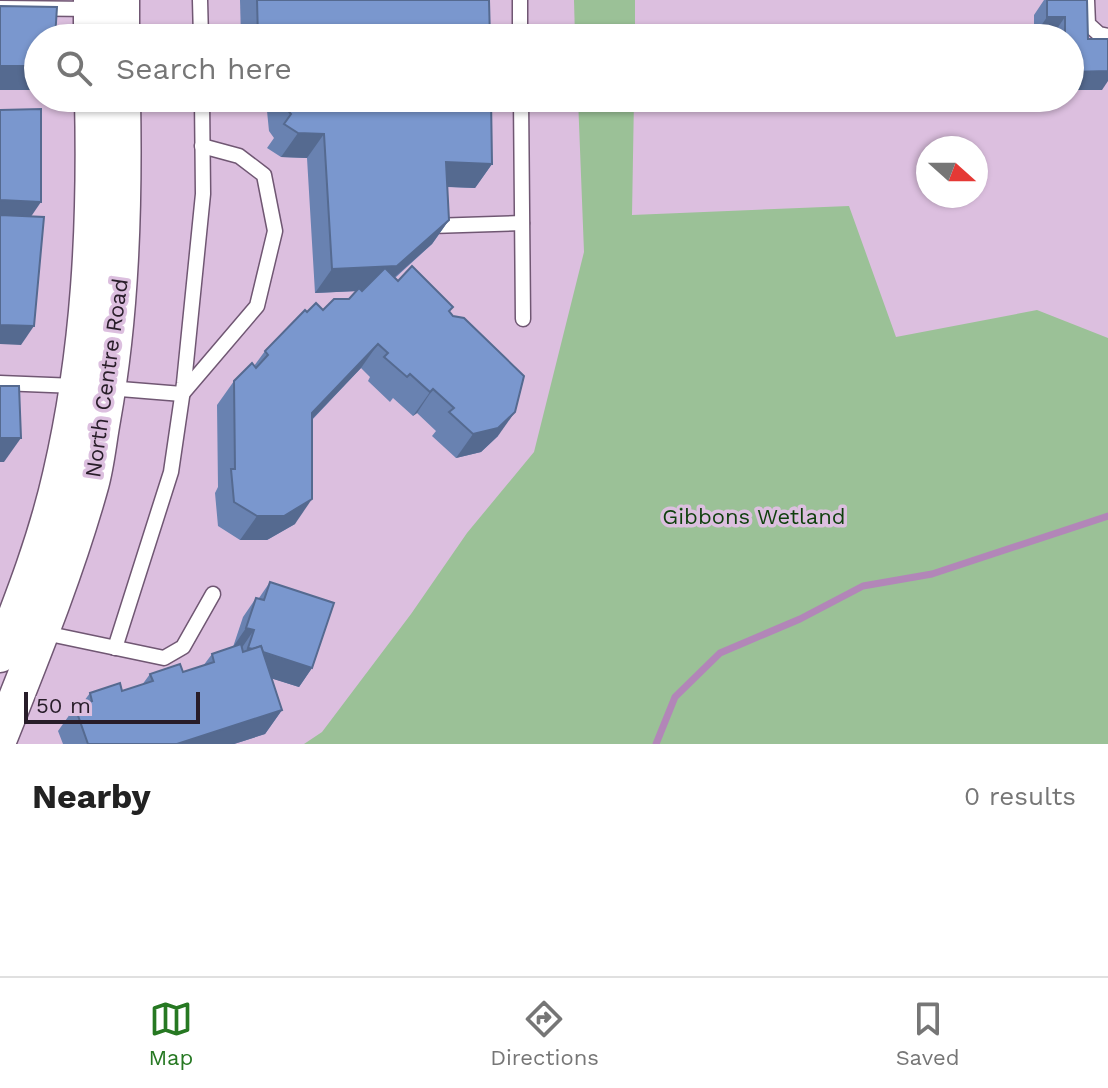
<!DOCTYPE html>
<html lang="en">
<head>
<meta charset="utf-8">
<style>
	body { margin:0; font-family:"Work Sans",sans-serif; background:#f6f6f6; color:#222 }
	.compass { position:absolute; left:916px; top:136px; width:72px; height:72px; border-radius:50%; background:#fff; box-shadow:0 2px 6px #0004; rotate:111deg }
	.scale { position:absolute; left:24px; bottom:20px; width:176px; box-sizing:border-box; padding-left:8px; border:4px solid #281d29; border-top:0; font-size:22px; line-height:28px; white-space:nowrap; color:#281d29; -webkit-text-stroke:6px #dcbfdf; paint-order:stroke }
	.list { margin:0; padding:0; list-style:none }
	h2 { display:flex; justify-content:space-between; align-items:center; height:104px; margin:0; padding:0 32px; font-size:34px }
	h2 small { font-size:26px; font-weight:400; color:#767676 }
	.icon { flex:none; width:44px; height:44px; fill:none; stroke:currentColor; stroke-width:2; stroke-linecap:round; stroke-linejoin:round }
	.map { position:relative; flex:none; width:1108px; height:744px; overflow:hidden }
	.search { position:absolute; background:#fff; box-shadow:0 2px 6px #0004; left:24px; right:24px; top:24px; height:88px; display:flex; align-items:center; gap:20px; box-sizing:border-box; padding:0 28px; border-radius:44px; color:#767676; font-size:30px }
	.sheet { height:232px; background:#fff }
	nav { display:flex; justify-content:space-around; align-items:center; box-sizing:border-box; height:112px; border-top:2px solid #e0e0e0; background:#fff; font-size:22px; color:#767676 }
	nav a { display:grid; justify-items:center; gap:4px }
	nav .on { color:#267822 }
	.map>svg:first-child { display:block }
	.green { fill:#9bc197 }
	.lines { fill:none; stroke-linecap:round; stroke-linejoin:round }
	.stream { stroke:#b286b8; stroke-width:7 }
	.service-casing { stroke:#705773; stroke-width:17 }
	.tertiary-casing { stroke:#705773; stroke-width:37 }
	.service { stroke:#fff; stroke-width:14 }
	.tertiary { stroke:#fff; stroke-width:34 }
	.wall { fill:#6982b1 }
	.shaded-wall { fill:#556a90 }
	.building { fill:#7a97ce; stroke:#556a90; stroke-width:2 }
	.labels { text-anchor:middle; stroke-width:7; stroke-linejoin:round; paint-order:stroke }
	.street-label { font-size:22px; fill:#281d29; stroke:#dcbfdf }
	.park-label { font-size:22px; fill:#0e3f0c; stroke:#dcbfdf }
</style>
</head>
<body>
<div class="map">
<svg width="1108" height="744" viewBox="0 0 1108 744">
	<rect width="100%" height="100%" fill="#dcbfdf"/>
	<g class="green">
		<path d="M574,0h61v38h-60z"/>
		<path d="M578,98h56l-2,117 217,-9 47,131 141,-27 71,28v406h-804l18,-12 89,-118 56,-81 67,-81 50,-200z"/>
	</g>
	<g class="lines">
		<path class="stream" d="M656,744l19,-47 45,-44 80,-34 63,-33 69,-12 176,-58"/>
		<defs>
			<g id="service">
				<path d="M200,0l1,38"/>
				<path d="M520,0v38"/>
				<path d="M1087,0l1,24 11,10 9,2"/>
				<path d="M0,8l93,1"/>
				<path d="M521,98l2,221"/>
				<path d="M431,226l91,-3"/>
				<path d="M0,383l76,3"/>
				<path d="M108,388l74,6 75,-88 18,-75 -11,-56 -25,-19 -37,-10"/>
				<path d="M40,632l124,26 19,-11 30,-53"/>
				<path d="M115,648l56,-176 13,-89 19,-189 -1,-96"/>
			</g>
			<g id="tertiary">
				<path d="M91,0v38"/>
				<path d="M122,0v38"/>
				<path d="M0,655c23,-58 46,-118 60,-180 29,-124 35,-250 32,-377"/>
				<path d="M0,738c33,-83 67,-166 91,-252 6,-21 8,-44 12,-66 19,-106 22,-214 20,-322"/>
			</g>
		</defs>
		<use href="#service" class="service-casing"/>
		<use href="#tertiary" class="tertiary-casing"/>
		<use href="#service" class="service"/>
		<use href="#tertiary" class="tertiary"/>
	</g>
	<g class="wall">
		<path d="M240,0h249l1,38h-249z"/>
		<path d="M1044,0h43l1,39 14,51h-32v-52h-36l1,-2h-1v-21z"/>
		<path d="M242,98h249l1,66 -17,24 -28,-1 2,33 -17,24 -37,34 54,34 49,124 -17,16 -25,6 -24,-22 4,-5 -19,-18 -4,3 -20,-18 -3,4 -22,-21 2,-4 -9,-9 -49,52 -17,104 -28,16h-27l-22,-14 -3,-33 3,-6 -1,-82 17,-24 20,-15 11,-15 42,-39 16,-2 26,-11 7,-8 -41,2 -8,-135 -26,-1 -14,-9 7,-10 -5,-7 -2,-20h-25z"/>
		<path d="M270,582l42,86 -13,19 -28,-9 11,32 -17,24 -31,10h-171l-5,-13 17,-24 6,-2 9,-12 32,-2 20,-6 8,-11 33,-2 20,-6 9,-12 21,-7 10,-30 13,-19h3z"/>
	</g>
	<g class="shaded-wall">
		<path d="M1047,17h18l-13,19h-18z"/>
		<path d="M0,66h38v22l-2,2h-36z"/>
		<path d="M1108,71v10l-6,9h-32v-18z"/>
		<path d="M251,98h25l-9,13h-25z"/>
		<path d="M298,133l26,1 -17,24 -26,-1z"/>
		<path d="M446,162l46,2 -17,24 -46,-2z"/>
		<path d="M0,200l41,2 -13,19 -28,-2z"/>
		<path d="M449,220l-17,24 -52,46 -65,3 17,-24z"/>
		<path d="M0,325l34,1 -13,19 -21,-1z"/>
		<path d="M378,344l-17,24 -66,69 17,-24z"/>
		<path d="M433,389l-16,24 -4,3 17,-24z"/>
		<path d="M515,412l-17,24 -17,16 -25,6 17,-24z"/>
		<path d="M0,438h21l-17,24h-4z"/>
		<path d="M312,499l-17,25 -28,16h-27l17,-24z"/>
		<path d="M246,628l8,2 -13,19 -8,-2z"/>
		<path d="M248,648l64,20 -13,19 -64,-20z"/>
		<path d="M282,710l-17,24 -31,10h-57z"/>
	</g>
	<g class="building">
		<path d="M257,0h232l1,38h-232z"/>
		<path d="M1047,0h40l1,39h20v32l-38,1v-34h-34v-3h29v-18h-18z"/>
		<path d="M0,6l57,1 -2,31h-17v28h-38z"/>
		<path d="M285,98h206l1,66 -46,-2 3,58 -52,46 -65,3 -8,-135 -26,-1 -14,-9 7,-10 -6,-7z"/>
		<path d="M41,109v93l-41,-2v-90z"/>
		<path d="M0,215l44,2 -10,109 -34,-1z"/>
		<path d="M412,266l41,41 -4,4 4,5 11,2 60,58 -9,36 -17,16 -25,6 -24,-22 5,-4 -21,-19 -3,3 -20,-18 -3,3 -23,-20 4,-4 -10,-9 -66,69v86l-28,17h-27l-23,-14 -3,-33h4l-1,-88 18,-18 4,5 12,-13 -3,-4 40,-41 2,2 9,-9 7,7 11,-11h15l10,-11 3,3 23,-23 13,13z"/>
		<path d="M0,386h19l2,52h-21z"/>
		<path d="M270,582l64,21 -22,65 -49,-16 -2,-6 -8,3 -5,-1 6,-18 -8,-2 10,-30 8,2z"/>
		<path d="M241,644l2,8 18,-6 21,64 -105,34h-89l-13,-37 17,-6 -2,-8 30,-10 2,8 31,-10 -3,-7 30,-10 3,8 31,-10 -2,-8z"/>
	</g>
	<g class="labels">
		<g class="street-label">
			<text transform="translate(106 378) rotate(-82)" y="8">North Centre Road</text>
		</g>
		<g class="park-label">
			<text x="754" y="524">Gibbons Wetland</text>
		</g>
	</g>
</svg>
<svg class="compass" viewBox="-18 -18 36 36"><path d="M0-13l5 13h-10z" fill="#e53935"/><path d="M0 13l5-13h-10z" fill="#767676"/></svg>
<div class="scale">50 m</div>
<div class="search"><svg class="icon" aria-label="search" viewBox="0 0 24 24"><circle cx="10" cy="10" r="6"/><path d="M15 15l6 6"/></svg>Search here</div>
</div>
<section class="sheet">
<h2>Nearby<small>0 results</small></h2>
<ul class="list">
</ul>
</section>
<nav>
<a class="on"><svg class="icon" aria-label="map" viewBox="0 0 24 24"><path d="M3 6l6-2 6 2 6-2v14l-6 2-6-2-6 2zM9 4v14M15 6v14"/></svg>Map</a>
<a><svg class="icon" aria-label="directions" viewBox="0 0 24 24"><path d="M12 3l9 9-9 9-9-9zM9 14v-3h6M13 9l2 2-2 2"/></svg>Directions</a>
<a><svg class="icon" aria-label="saved" viewBox="0 0 24 24"><path d="M7 4h10v16l-5-4-5 4z"/></svg>Saved</a>
</nav>
</body>
</html>
